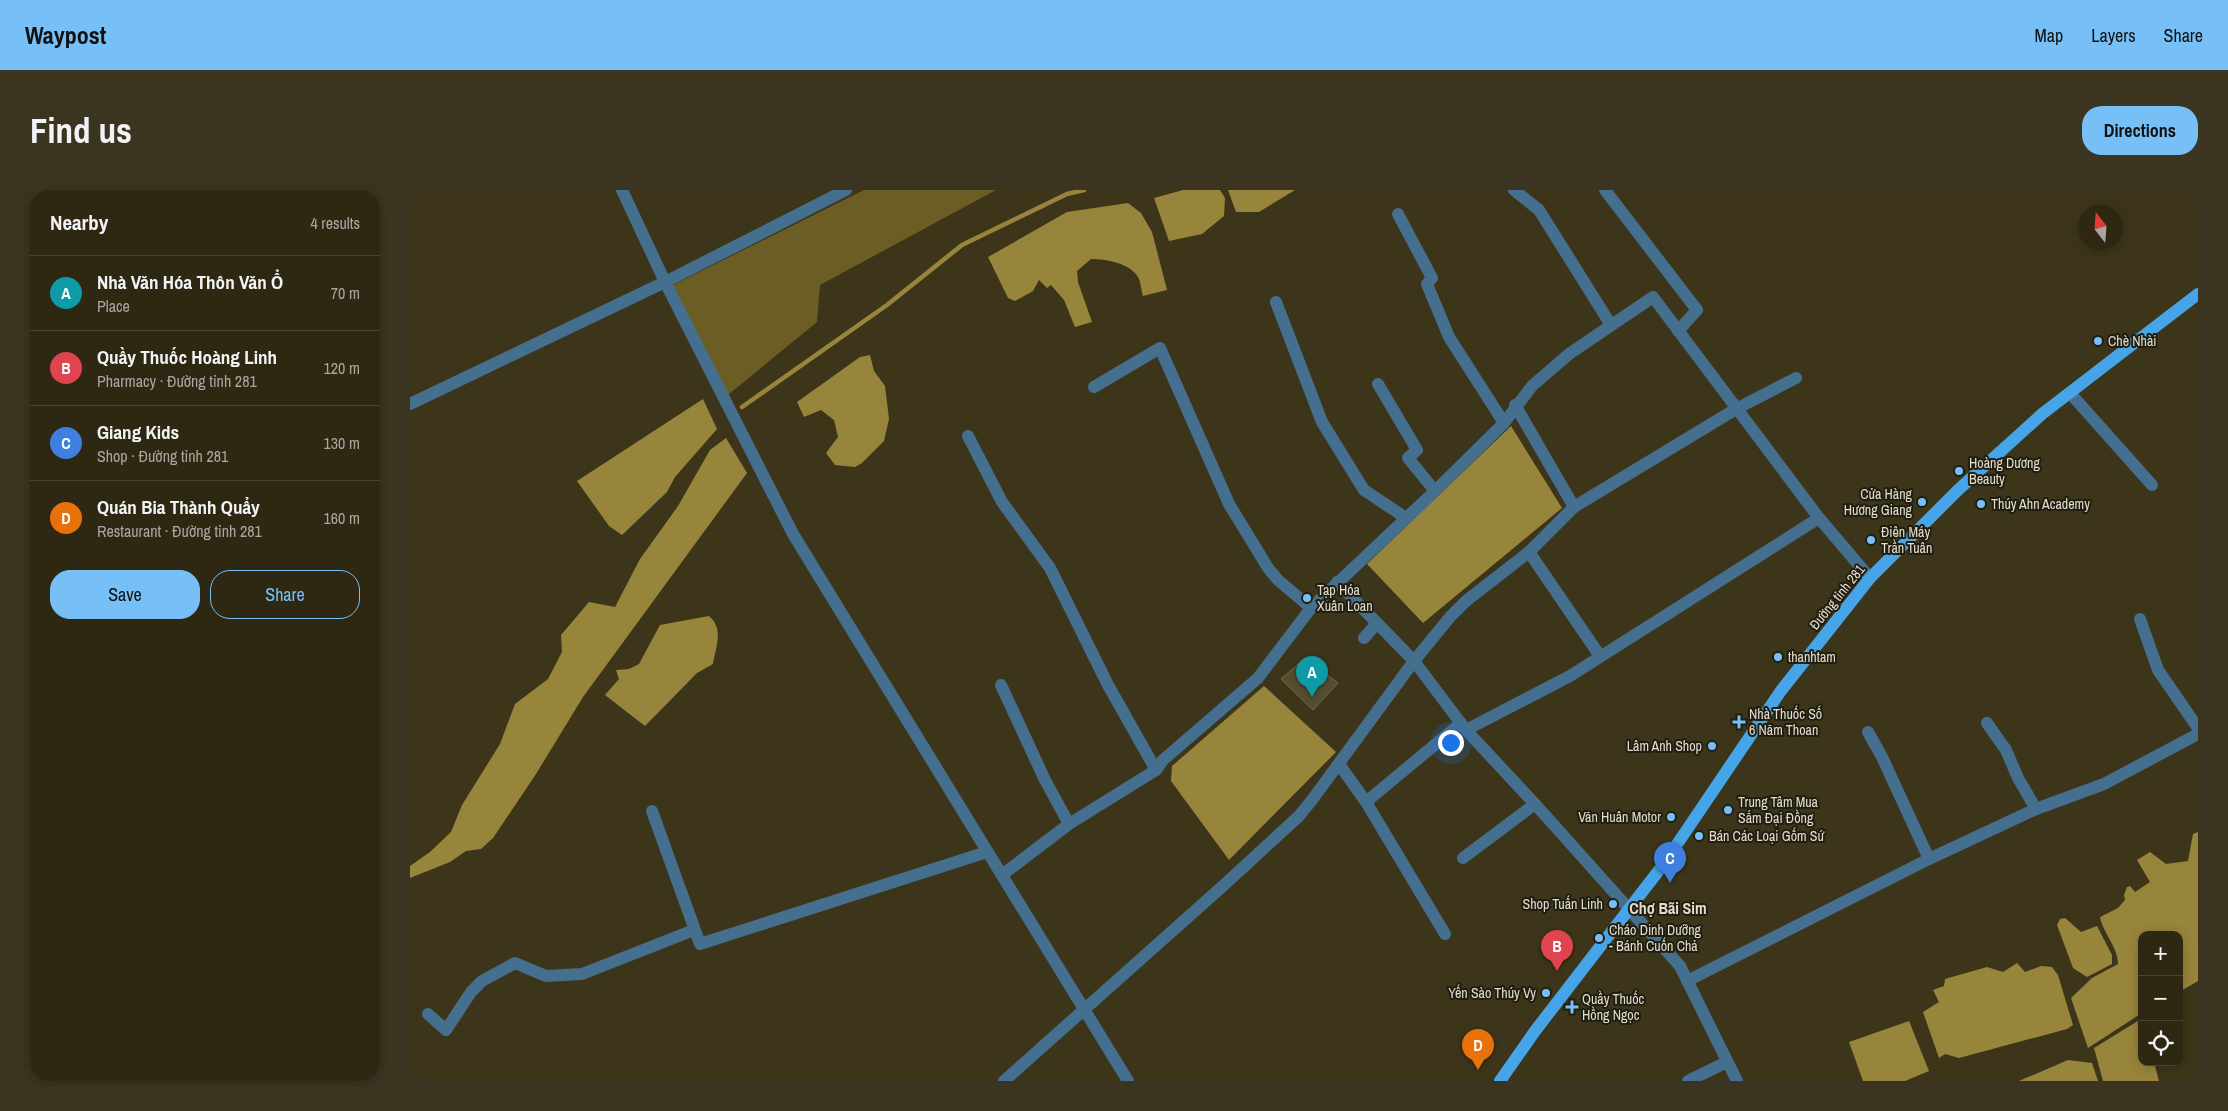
<!DOCTYPE html>
<html lang="en">
<head>
<meta charset="utf-8">
<style>
	body { margin:0; font-family:"Archivo Narrow",sans-serif; background:#3a3421; color:#f1f3f6 }
	.controls { position:absolute; right:15px; bottom:15px; display:grid; overflow:hidden; border-radius:10px; box-shadow:0 2px 12px #0003 }
	.controls button { width:45px; height:45px; display:grid; place-items:center; padding:0; border:0; border-bottom:1px solid #494433; background:#2e2813; color:#f1f3f6; font:25px sans-serif }
	.compass { position:absolute; left:1668px; top:15px; width:45px; height:45px; border-radius:50%; background:#2e2813; box-shadow:0 2px 12px #0003; rotate:343deg }
	.you { position:absolute; left:1040px; top:552px; width:18px; height:18px; margin:-12px; border:4px solid #fff; border-radius:50%; background:#1a73e8; box-shadow:0 0 0 8px #1a73e833 }
	.badge { display:grid; place-items:center; width:32px; height:32px; border-radius:50%; background:#76c0f7; color:#fff; font-size:16px; font-weight:700 }
	.pin { position:absolute; translate:-50% -41px; filter:drop-shadow(0 1px 2px #0008) }
	.pin::after { content:''; position:absolute; top:26px; width:18px; height:15px; background:inherit; clip-path:polygon(0 0,100% 0,50% 100%) }
	.list { margin:0; padding:0; list-style:none }
	h2 { display:flex; justify-content:space-between; align-items:center; height:65px; margin:0; padding:0 20px; font-size:21px }
	h2 small { font-size:16px; font-weight:400; color:#a7a6a0 }
	.list li { display:grid; grid-template-columns:32px 1fr auto; gap:15px; align-items:center; box-sizing:border-box; height:75px; padding:0 20px; border-top:1px solid #494433 }
	.list b { display:block; font-size:19px; white-space:nowrap }
	.list p { margin:0; font-size:16px; white-space:nowrap; color:#a7a6a0 }
	.list em { font-size:16px; font-style:normal; color:#a7a6a0 }
	.actions { display:flex; gap:10px; padding:15px 20px }
	.actions a { flex:1; padding:11px 0; border:1px solid #76c0f7; border-radius:20px; text-align:center; font-size:18px; color:#76c0f7 }
	.actions .main { background:#76c0f7; color:#111 }
	.icon { flex:none; width:28px; height:28px; fill:none; stroke:currentColor; stroke-width:2; stroke-linecap:round; stroke-linejoin:round }
	.map { position:relative; flex:none; width:1788px; height:891px; overflow:hidden; border-radius:20px }
	header { display:flex; align-items:center; gap:30px; box-sizing:border-box; height:70px; padding:0 25px; background:#76c0f7; color:#111 }
	header strong { font-size:24px }
	nav { display:flex; gap:28px; margin-inline-start:auto; font-size:18px }
	.intro { display:flex; align-items:center; justify-content:space-between; box-sizing:border-box; height:120px; padding:0 30px }
	h1 { margin:0; font-size:35px }
	.button { padding:12px 22px; border-radius:20px; background:#76c0f7; color:#111; font-size:18px; font-weight:700 }
	main { display:flex; gap:30px; padding:0 30px }
	aside { flex:1; background:#2e2813; border-radius:20px; box-shadow:0 2px 12px #0003 }
	.map>svg:first-child { display:block }
	.green { fill:#6c5d25 }
	.water { fill:#98853c }
	.lines { fill:none; stroke-linecap:round; stroke-linejoin:round }
	.stream { stroke:#98853c; stroke-width:4.5 }
	.building { fill:#544d30; stroke:#726a4c }
	.minor { stroke:#446f8f; stroke-width:12 }
	.major { stroke:#45a5e8; stroke-width:12 }
	.poi-dot { fill:#76c0f7; stroke:#201d11; stroke-width:2 }
	.labels { text-anchor:middle; stroke-width:4; stroke-linejoin:round; paint-order:stroke }
	.poi-label { font-size:14px; fill:#e1dccc; stroke:#201d11; text-anchor:start }
	.street-label { font-size:14px; fill:#e1dccc; stroke:#201d11 }
	.quarter-label { font-size:16px; font-weight:bold; fill:#e1dccc; stroke:#201d11 }
</style>
</head>
<body>
<header>
<strong>Waypost</strong>
<nav><a>Map</a><a>Layers</a><a>Share</a></nav>
</header>
<div class="intro"><h1>Find us</h1><a class="button">Directions</a></div>
<main>
<aside>
<h2>Nearby<small>4 results</small></h2>
<ul class="list">
<li><span class="badge" style="background:#0f9aa8">A</span><div><b>Nhà Văn Hóa Thôn Văn Ổ</b><p>Place</p></div><em>70 m</em></li>
<li><span class="badge" style="background:#e0444e">B</span><div><b>Quầy Thuốc Hoàng Linh</b><p>Pharmacy · Đường tỉnh 281</p></div><em>120 m</em></li>
<li><span class="badge" style="background:#3f7fe0">C</span><div><b>Giang Kids</b><p>Shop · Đường tỉnh 281</p></div><em>130 m</em></li>
<li><span class="badge" style="background:#e8710a">D</span><div><b>Quán Bia Thành Quẩy</b><p>Restaurant · Đường tỉnh 281</p></div><em>160 m</em></li>
</ul>
<div class="actions"><a class="main">Save</a><a>Share</a></div>
</aside>
<div class="map">
<svg width="1788" height="891" viewBox="0 0 1788 891">
	<rect width="100%" height="100%" fill="#3d3519"/>
	<path class="green" d="M454,0h132l-176,95 -3,37 -94,77 -56,-111z"/>
	<g class="water">
		<path d="M773,0h37l5,8 -1,18 -22,18 -33,7 -15,-43z"/>
		<path d="M818,0h67l-36,22h-23z"/>
		<path d="M718,13l13,10 11,19 15,58 -24,6c-2,-6 -2,-14 -5,-19 -8,-14 -33,-18 -47,-18l-14,12 1,11 14,40 -17,5 -11,-27 -13,-15 -4,3 -8,-8 -6,11 -18,10 -7,-3 -20,-41 79,-45z"/>
		<path d="M460,165l4,16 11,15 4,33 -5,22 -22,22 -7,4 -20,-2 -9,-12 12,-16 -4,-17 -13,-10 -17,7 -7,-15 63,-45z"/>
		<path d="M293,209l14,30 -42,48 -8,15 -45,43 -13,-9 -32,-45z"/>
		<path d="M1101,236l51,82 -139,115 -56,-59z"/>
		<path d="M316,248l21,35 -164,224 -47,77 -43,64 -12,11 -15,2 -16,11 -40,16v-12l20,-14 21,-20 11,-27 38,-61 15,-40 33,-25 14,-27 -1,-17 28,-33 26,5 25,-48 38,-53 32,-56z"/>
		<path d="M299,426c15,13 7,30 4,48l-16,9 -52,53 -40,-31 14,-16 -3,-9 13,-1 10,-5 21,-39z"/>
		<path d="M854,496l72,66 -107,108 -58,-79 1,-15z"/>
		<path d="M1788,642v149l-19,11v-57h-37v78l-54,35 -17,-50 21,-20 26,-14c0,-17 -15,-31 -18,-47l18,-9 7,-8 -1,-5 3,-8 3,-1 5,6 15,-10 -13,-22 13,-8 16,12 22,-3 5,-27z"/>
		<path d="M1655,728l16,14 16,-6 15,29v9l-25,13 -14,-9 -16,-43 3,-6z"/>
		<path d="M1607,773l8,9 16,-6 11,1 6,8 15,50 -6,4 -108,29 -14,-4 -6,4 -16,-46 16,-10 -6,-12 11,-4 1,-7 42,-12 16,5z"/>
		<path d="M1731,829l1,43h12l5,19h-56l-9,-33z"/>
		<path d="M1499,831l20,50 -24,10h-42l-14,-39z"/>
		<path d="M1658,870l24,3 6,18h-79z"/>
	</g>
	<g class="lines">
		<path class="stream" d="M332,217l145,-102 75,-60 105,-51 17,-4"/>
	</g>
	<path class="building" d="M895,468l33,25 -25,27 -32,-31z"/>
	<g class="lines">
		<g class="minor">
			<path d="M212,0l43,92 128,252 335,547"/>
			<path d="M1104,0l25,20 72,115"/>
			<path d="M1195,0l92,120 -19,21"/>
			<path d="M988,24l34,64 -5,6 22,53 55,86"/>
			<path d="M866,112l46,120 42,68 42,28"/>
			<path d="M968,194l39,66 -9,8 27,33"/>
			<path d="M684,197l66,-39 69,156 39,64 10,12 33,28"/>
			<path d="M1660,203l82,92"/>
			<path d="M0,214l255,-122 181,-92"/>
			<path d="M1105,215l59,102"/>
			<path d="M558,246l34,66 48,66 58,117 48,85"/>
			<path d="M1119,362l71,104"/>
			<path d="M927,392l77,79 52,69 69,74 145,162 57,115"/>
			<path d="M1730,429l18,51 40,58"/>
			<path d="M954,448l13,-15"/>
			<path d="M591,495l44,95 24,44"/>
			<path d="M1577,533l19,27 12,28 18,31"/>
			<path d="M1056,540l104,-54 249,-158"/>
			<path d="M1458,542l14,25 47,102"/>
			<path d="M929,574l27,38 79,132"/>
			<path d="M956,612l95,-79"/>
			<path d="M242,621l48,133 287,-92"/>
			<path d="M1053,668l72,-54"/>
			<path d="M592,685l67,-51 87,-54 7,-10 95,-82 53,-70 124,-117 69,-68 28,-37 37,-32 84,-57 166,221 51,60"/>
			<path d="M1277,791l242,-122 107,-50 68,-25 94,-50"/>
			<path d="M18,824l18,16 25,-38 11,-11 33,-18 31,13 36,-2 112,-44"/>
			<path d="M594,891l220,-196 75,-69 13,-16 102,-139 36,-44 16,-16 63,-49 45,-45 162,-98 60,-31"/>
			<path d="M1278,891l39,-19"/>
		</g>
		<path class="major" d="M1090,891l35,-50 128,-166 117,-173 90,-114 88,-88 84,-76 156,-120"/>
	</g>
	<g class="poi-dot">
		<circle cx="1688" cy="151" r="5"/>
		<circle cx="1549" cy="281" r="5"/>
		<circle cx="1512" cy="312" r="5"/>
		<circle cx="1571" cy="314" r="5"/>
		<circle cx="1461" cy="350" r="5"/>
		<circle cx="897" cy="408" r="5"/>
		<circle cx="1368" cy="467" r="5"/>
		<path d="M1326.5 524.5h5v5h5v5h-5v5h-5v-5h-5v-5h5z"/>
		<circle cx="1302" cy="556" r="5"/>
		<circle cx="1318" cy="620" r="5"/>
		<circle cx="1261" cy="627" r="5"/>
		<circle cx="1289" cy="646" r="5"/>
		<circle cx="1203" cy="714" r="5"/>
		<circle cx="1189" cy="748" r="5"/>
		<circle cx="1136" cy="803" r="5"/>
		<path d="M1159.5 809.5h5v5h5v5h-5v5h-5v-5h-5v-5h5z"/>
	</g>
	<g class="labels">
		<g class="poi-label">
			<text x="1698" y="156">Chè Nhài</text>
			<text x="1559" y="278">Hoàng Dương<tspan x="1559" dy="16">Beauty</tspan></text>
			<text x="1502" y="309" text-anchor="end">Cửa Hàng<tspan x="1502" dy="16">Hương Giang</tspan></text>
			<text x="1581" y="319">Thúy Ahn Academy</text>
			<text x="1471" y="347">Điện Máy<tspan x="1471" dy="16">Trần Tuân</tspan></text>
			<text x="907" y="405">Tạp Hóa<tspan x="907" dy="16">Xuân Loan</tspan></text>
			<text x="1378" y="472">thanhtam</text>
			<text x="1339" y="529">Nhà Thuốc Số<tspan x="1339" dy="16">6 Năm Thoan</tspan></text>
			<text x="1292" y="561" text-anchor="end">Lâm Anh Shop</text>
			<text x="1328" y="617">Trung Tâm Mua<tspan x="1328" dy="16">Sắm Đại Đồng</tspan></text>
			<text x="1251" y="632" text-anchor="end">Văn Huân Motor</text>
			<text x="1299" y="651">Bán Các Loại Gốm Sứ</text>
			<text x="1193" y="719" text-anchor="end">Shop Tuấn Linh</text>
			<text x="1199" y="745">Cháo Dinh Dưỡng<tspan x="1199" dy="16">- Bánh Cuốn Chả</tspan></text>
			<text x="1126" y="808" text-anchor="end">Yến Sào Thúy Vy</text>
			<text x="1172" y="814">Quầy Thuốc<tspan x="1172" dy="16">Hồng Ngọc</tspan></text>
		</g>
		<g class="street-label">
			<text transform="translate(1427 407) rotate(-51)" y="5">Đường tỉnh 281</text>
		</g>
		<g class="quarter-label">
			<text x="1258" y="724">Chợ Bãi Sim</text>
		</g>
	</g>
</svg>
<div class="controls">
<button>+</button>
<button>−</button>
<button><svg class="icon" aria-label="locate" viewBox="0 0 24 24"><circle cx="12" cy="12" r="6"/><path d="M12 2v4M12 18v4M2 12h4M18 12h4"/></svg></button>
</div>
<svg class="compass" viewBox="-18 -18 36 36"><path d="M0-13l5 13h-10z" fill="#e53935"/><path d="M0 13l5-13h-10z" fill="#a7a6a0"/></svg>
<div class="you"></div>
<div class="pin badge" style="left:902px;top:507px;background:#0f9aa8">A</div>
<div class="pin badge" style="left:1147px;top:781px;background:#e0444e">B</div>
<div class="pin badge" style="left:1260px;top:693px;background:#3f7fe0">C</div>
<div class="pin badge" style="left:1068px;top:880px;background:#e8710a">D</div>
</div>
</main>
</body>
</html>
